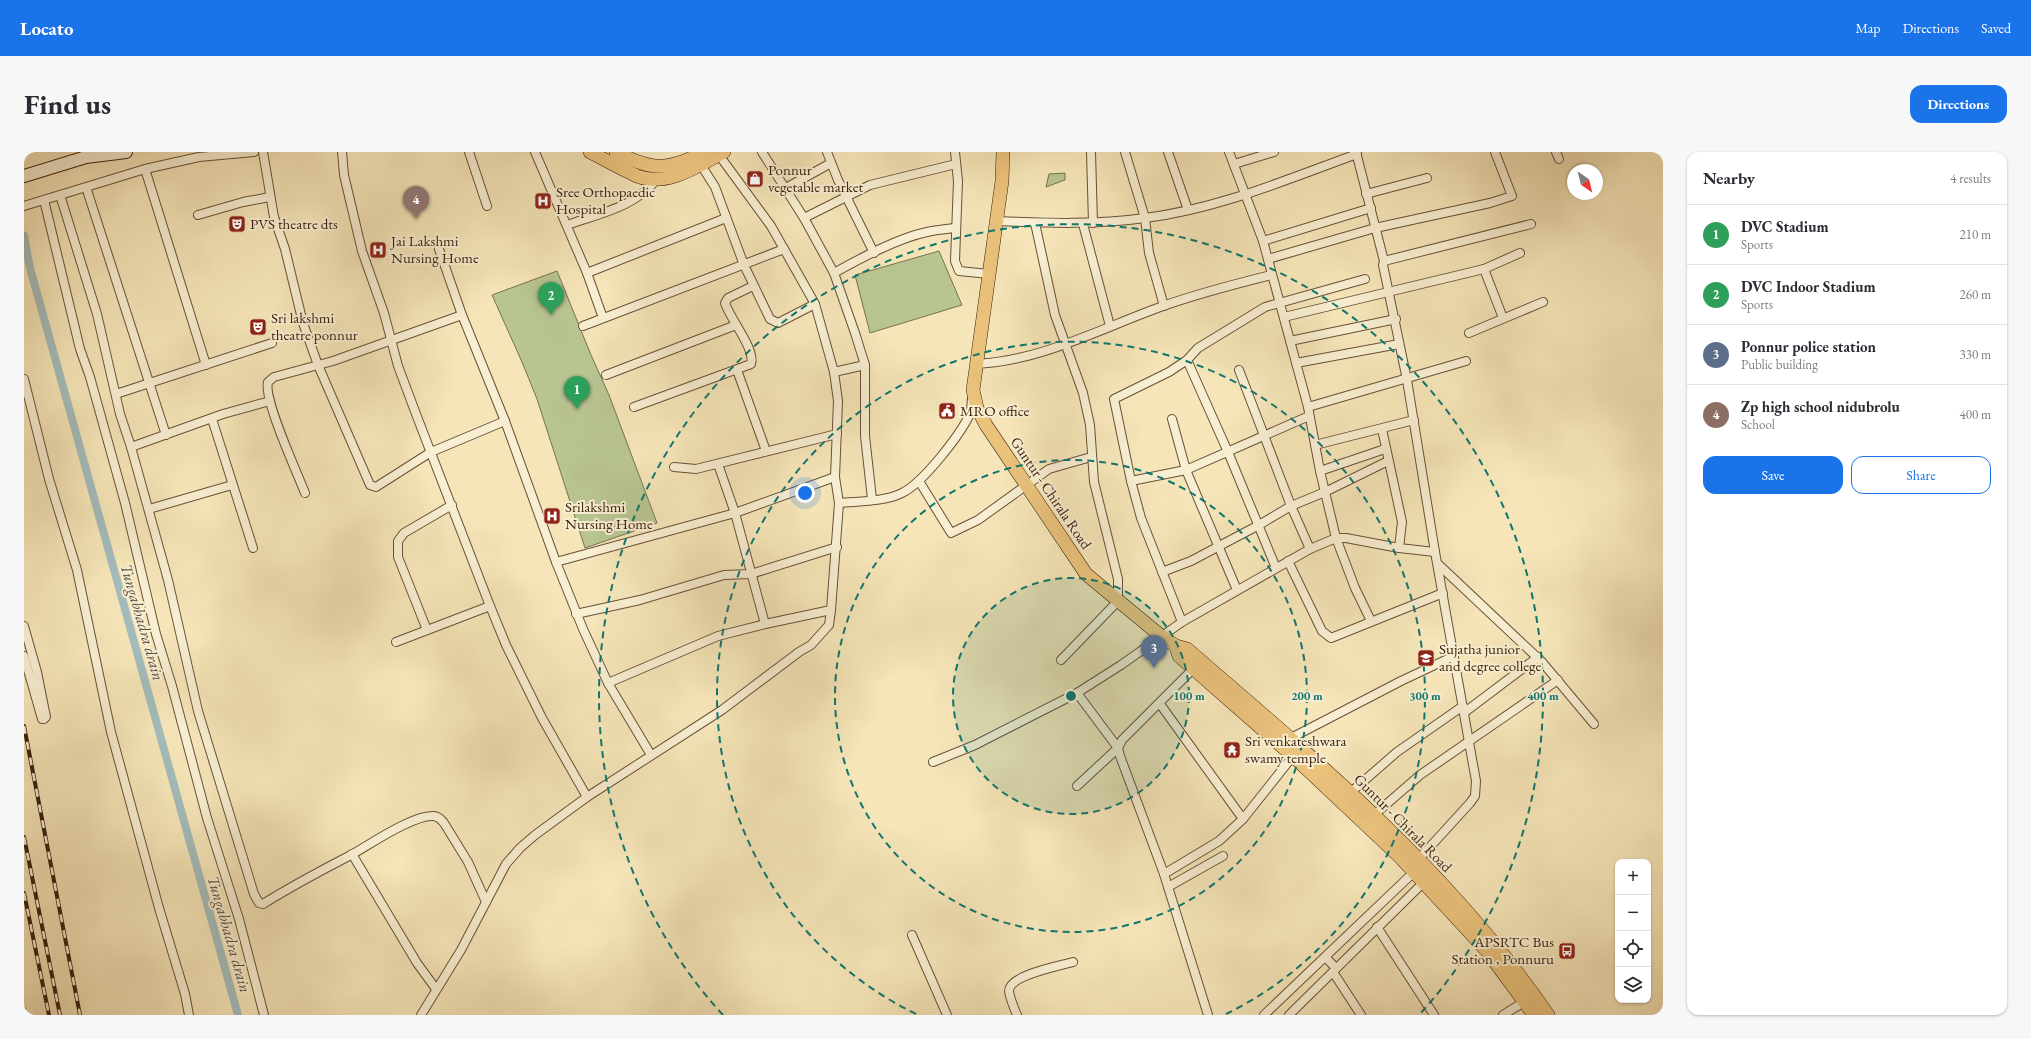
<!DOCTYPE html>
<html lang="en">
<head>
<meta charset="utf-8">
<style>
	body { margin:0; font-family:"EB Garamond",serif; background:#f7f7f7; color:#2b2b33 }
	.controls { position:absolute; right:12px; bottom:12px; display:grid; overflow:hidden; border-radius:8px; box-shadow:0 1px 3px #0004 }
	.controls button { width:36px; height:36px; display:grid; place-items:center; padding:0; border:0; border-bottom:1px solid #e1e1e2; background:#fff; color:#2b2b33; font:20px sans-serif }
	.compass { position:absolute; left:1543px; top:12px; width:36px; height:36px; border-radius:50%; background:#fff; box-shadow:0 1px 3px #0004; rotate:145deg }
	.you { position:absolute; left:781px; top:341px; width:14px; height:14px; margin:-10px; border:3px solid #fff; border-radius:50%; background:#1a73e8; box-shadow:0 0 0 6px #1a73e833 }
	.badge { display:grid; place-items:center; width:26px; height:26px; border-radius:50%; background:#1a73e8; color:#fff; font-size:13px; font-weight:700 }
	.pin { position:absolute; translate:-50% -33px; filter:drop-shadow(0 1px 2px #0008) }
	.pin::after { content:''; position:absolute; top:21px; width:14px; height:12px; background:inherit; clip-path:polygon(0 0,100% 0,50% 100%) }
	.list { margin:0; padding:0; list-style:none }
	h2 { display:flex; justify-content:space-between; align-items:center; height:52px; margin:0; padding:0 16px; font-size:17px }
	h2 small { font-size:13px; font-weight:400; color:#7c7c81 }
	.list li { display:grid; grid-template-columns:26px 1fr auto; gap:12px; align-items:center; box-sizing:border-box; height:60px; padding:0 16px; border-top:1px solid #e1e1e2 }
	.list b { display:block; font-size:15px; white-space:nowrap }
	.list p { margin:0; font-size:13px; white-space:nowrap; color:#7c7c81 }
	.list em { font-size:13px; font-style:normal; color:#7c7c81 }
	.actions { display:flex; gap:8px; padding:12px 16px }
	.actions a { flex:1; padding:9px 0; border:1px solid #1a73e8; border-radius:12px; text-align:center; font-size:14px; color:#1a73e8 }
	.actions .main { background:#1a73e8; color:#fff }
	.icon { flex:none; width:22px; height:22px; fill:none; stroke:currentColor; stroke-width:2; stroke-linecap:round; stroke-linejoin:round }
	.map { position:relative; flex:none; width:1639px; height:863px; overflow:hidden; border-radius:12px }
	header { display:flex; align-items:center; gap:24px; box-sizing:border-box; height:56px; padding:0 20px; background:#1a73e8; color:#fff }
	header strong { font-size:19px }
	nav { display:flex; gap:22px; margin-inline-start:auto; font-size:14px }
	.intro { display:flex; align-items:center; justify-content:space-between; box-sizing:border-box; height:96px; padding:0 24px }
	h1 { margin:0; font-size:28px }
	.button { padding:10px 18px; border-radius:12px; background:#1a73e8; color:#fff; font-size:14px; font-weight:700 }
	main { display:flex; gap:24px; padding:0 24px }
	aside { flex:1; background:#fff; border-radius:12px; box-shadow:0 1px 3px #0004 }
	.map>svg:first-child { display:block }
	.green { fill:#b8c592; stroke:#78724f }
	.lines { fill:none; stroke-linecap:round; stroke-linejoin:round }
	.canal { stroke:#a3bcbb; stroke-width:8 }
	.street-casing { stroke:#685037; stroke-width:10 }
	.secondary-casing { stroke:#391e0c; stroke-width:14 }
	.primary-casing { stroke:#391e0c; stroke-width:14 }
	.street { stroke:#f8eed1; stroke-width:8 }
	.secondary { stroke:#f8eed1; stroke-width:12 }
	.primary { stroke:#eac27c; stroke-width:13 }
	.rail-casing { stroke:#391e0c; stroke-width:4 }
	.rail { stroke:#f8eed1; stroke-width:2.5; stroke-dasharray:8; stroke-linecap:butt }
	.ring { fill:none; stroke:#0f766e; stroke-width:2; stroke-dasharray:7 5 }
	.labels { text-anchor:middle; stroke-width:4; stroke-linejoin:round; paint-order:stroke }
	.poi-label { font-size:15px; fill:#391e0c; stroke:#f8eed1; text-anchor:start }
	.street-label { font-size:15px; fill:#391e0c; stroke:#f8eed1 }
	.water-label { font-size:16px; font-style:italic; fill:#594d41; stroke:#f8eed1 }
	.centre { fill:#0f766e; stroke:#f8eed1; stroke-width:2 }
	.ring-label { font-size:12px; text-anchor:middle; font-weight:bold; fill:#0f766e; stroke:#f8eed1; stroke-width:4; stroke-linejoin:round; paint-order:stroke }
</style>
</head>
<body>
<header>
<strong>Locato</strong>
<nav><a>Map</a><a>Directions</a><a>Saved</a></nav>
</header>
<div class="intro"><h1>Find us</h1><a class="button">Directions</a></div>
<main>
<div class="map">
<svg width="1639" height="863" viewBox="0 0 1639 863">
	<rect width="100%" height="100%" fill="#f5e5b8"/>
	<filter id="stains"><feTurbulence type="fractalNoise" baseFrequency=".005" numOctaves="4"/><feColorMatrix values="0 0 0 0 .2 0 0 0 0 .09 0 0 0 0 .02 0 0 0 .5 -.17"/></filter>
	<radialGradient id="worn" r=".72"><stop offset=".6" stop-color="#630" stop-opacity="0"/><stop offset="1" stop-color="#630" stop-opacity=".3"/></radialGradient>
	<g class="green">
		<path d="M1041,21v7l-19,7 3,-13z"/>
		<path d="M915,99l23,54 -92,28 -15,-58z"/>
		<path d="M533,119l34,84 18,40 48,128 -72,25 -48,-149 -15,-37 -30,-67z"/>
	</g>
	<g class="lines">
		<path class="canal" d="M0,84l6,32 208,747"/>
		<defs>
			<g id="street">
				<path d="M239,0l11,65 11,32 18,74 15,42 52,120 6,2 55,-35 74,-31"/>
				<path d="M318,0l2,23 18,76 22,62 14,53 18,48 74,192 16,39 36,73 45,79"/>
				<path d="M445,0l18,54"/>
				<path d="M511,0l52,121 16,45"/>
				<path d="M738,0l42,66 30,55 21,60 10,32v71l7,63"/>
				<path d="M803,0l11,28 36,73"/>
				<path d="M931,0l3,29 -3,80 4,10 30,3"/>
				<path d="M1067,0l2,71"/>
				<path d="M1101,0l20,66 4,35 15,53"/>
				<path d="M1144,0l20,58"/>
				<path d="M1205,0l34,89 45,166 12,64 16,67 19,50 16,33"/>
				<path d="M1332,0l28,109 -1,4 24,115 28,172 41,229 -1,15 -5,7 -52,57"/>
				<path d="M1532,0l3,7"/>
				<path d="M1210,12l40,-12"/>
				<path d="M677,13l14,22 29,78 26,54 8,4 37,-19"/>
				<path d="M121,17l61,196"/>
				<path d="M62,35l80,248"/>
				<path d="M760,37l47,-26"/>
				<path d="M1342,42l61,-16"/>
				<path d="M36,43l37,119 23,100 11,33 92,-33 47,-13"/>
				<path d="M20,48l36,149 10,28 35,126 31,131 16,52 35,132 32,101 25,96"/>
				<path d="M0,54l121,-37 54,-12 55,-5"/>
				<path d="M174,63l45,-13 27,-5"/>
				<path d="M780,66l66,-33 86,-21"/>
				<path d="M973,69c50,2 99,4 148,-3 73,-9 143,-39 212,-64"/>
				<path d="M1011,71l20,92 28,78 7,32 4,57 24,97v22l-57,59"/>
				<path d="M1059,72l27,102"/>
				<path d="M543,73c31,-11 68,-18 89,-45"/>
				<path d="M1239,89l108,-33"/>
				<path d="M415,97l23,66 43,106 51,141 27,67 25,54 43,72"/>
				<path d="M1244,107l107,-31 115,-25 22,-7 -17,-44"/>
				<path d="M1360,109l147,-37"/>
				<path d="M1460,117l19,49"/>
				<path d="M563,121l139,-55"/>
				<path d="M810,121c27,-15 64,-35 93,-41 9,-2 19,-3 28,-4"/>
				<path d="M1260,165l200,-48 36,-16"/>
				<path d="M559,174l201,-77"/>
				<path d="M1445,181l74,-31"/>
				<path d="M1266,189l106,-22"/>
				<path d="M1163,208l41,92 48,116"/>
				<path d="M1272,211l103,-19"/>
				<path d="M951,212c64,-2 129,-37 188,-58 36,-13 72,-22 108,-31"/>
				<path d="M713,218l29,81"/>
				<path d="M1215,218l52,136 19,43"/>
				<path d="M810,220l31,-7"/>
				<path d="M582,223l130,-50"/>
				<path d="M0,227l25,100 28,91 34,162 48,176 26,86 4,21"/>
				<path d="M92,242l156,-51"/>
				<path d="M610,255l117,-43c5,-14 -21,-45 -26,-61l3,-5 25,-12"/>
				<path d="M1284,255l158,-46"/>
				<path d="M188,267l41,129"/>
				<path d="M1148,267l14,51 51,120"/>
				<path d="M1358,277l20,93 -3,26"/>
				<path d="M1291,293l99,-25"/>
				<path d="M107,295l37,133 30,131 56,183 5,9 4,1c29,-18 57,-33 88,-49 18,-10 63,-41 83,-39 5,1 7,3 10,7l24,39 18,40"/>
				<path d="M694,312l17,49 30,111"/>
				<path d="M650,315l22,2 141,-35"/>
				<path d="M1296,319l65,-22"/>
				<path d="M895,329l32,52 27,-13 71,-51 42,-12"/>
				<path d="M1107,329l55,-11 123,-54"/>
				<path d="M281,341c-8,-21 -42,-94 -37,-111l6,-5 59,-16 129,-46"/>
				<path d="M815,351c20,-2 45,-1 63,-10 21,-10 58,-58 68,-79 2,-4 1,-10 2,-15"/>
				<path d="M125,357l83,-24"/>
				<path d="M1264,409l34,70 9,7 112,-45"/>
				<path d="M532,410l179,-49 100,-36"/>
				<path d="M1414,412l104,98 52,62"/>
				<path d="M1138,420l29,-11 68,-36 32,-19 34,-14 63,-31"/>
				<path d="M552,462l64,-14 84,-25 27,-1 86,-27"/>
				<path d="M1158,470l-41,-104 -10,-37 -17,-82 55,-27 18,-12 11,-12 67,-41 100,-28"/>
				<path d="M0,474l13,46 9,45 -2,2h-2l-18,-63"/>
				<path d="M403,478l-29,-73v-16l6,-8 48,-28"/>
				<path d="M372,490l94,-36"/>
				<path d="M1169,517l-71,71 -4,8 2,8 44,118 44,141"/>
				<path d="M584,531l110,-47 47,-12 66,-14"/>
				<path d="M1053,541l41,55 -41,38"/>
				<path d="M1136,552l83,115"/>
				<path d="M1441,560l73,-55"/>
				<path d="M1267,586l110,-57 53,-25"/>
				<path d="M909,610l42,-17 102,-52 44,-28 61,-43 128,-73 26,-11h10l53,10 36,4"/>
				<path d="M1326,641l47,-41 66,-46"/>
				<path d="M1350,663l46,-40 138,-95"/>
				<path d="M328,702l65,109 19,26"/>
				<path d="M1140,722l55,-33 24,-22 50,-63"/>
				<path d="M1144,735l55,-31"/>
				<path d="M1353,775l57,88"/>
				<path d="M888,783l35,80"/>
				<path d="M1301,805l11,11"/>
				<path d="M1309,820l28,43"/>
				<path d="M397,863l40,-65 45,-86 14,-16 15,-13 52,-38 135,-87 77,-58 12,-7 18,-20 2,-15 8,-107 -4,-26 3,-76 -4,-29 -19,-68 -44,-78 -52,-71"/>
				<path d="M993,863c-3,-7 -7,-16 -8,-24 0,-16 51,-25 64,-29"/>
				<path d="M1240,863l150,-143"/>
				<path d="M1265,863l135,-133"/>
				<path d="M1479,863l21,-13"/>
			</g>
			<path id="secondary" d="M0,24l62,-19 40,-5"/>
			<g id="primary">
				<path d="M566,0c16,8 31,17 47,24 30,12 62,-11 87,-24"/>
				<path d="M592,0c36,19 52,19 88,0"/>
				<path d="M979,0l-1,29 -29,209 4,18 9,17 100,149 75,62 15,10 11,3c130,112 264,224 361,366"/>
				<path d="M1152,494l3,10 114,100 107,101 87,94 47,64"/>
			</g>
		</defs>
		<use href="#street" class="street-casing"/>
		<use href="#secondary" class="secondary-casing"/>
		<use href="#primary" class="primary-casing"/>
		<use href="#street" class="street"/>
		<use href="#secondary" class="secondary"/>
		<use href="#primary" class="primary"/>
		<defs>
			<g id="rail">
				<path d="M0,574l56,289"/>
				<path d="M0,685l36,178"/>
				<path d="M0,741l25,122"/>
				<path d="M0,857l1,6"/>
			</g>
		</defs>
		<use href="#rail" class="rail-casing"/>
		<use href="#rail" class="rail"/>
	</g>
	<circle cx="1047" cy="544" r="118" fill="#0f766e" fill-opacity=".12"/>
	<g class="ring">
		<circle cx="1047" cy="544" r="118"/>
		<circle cx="1047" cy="544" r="236"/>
		<path d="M892 862A354 354 0 1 1 1202 862"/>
		<path d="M699 863A472 472 0 1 1 1395 863"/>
	</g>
	<defs>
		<symbol id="shop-square" viewBox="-11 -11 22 22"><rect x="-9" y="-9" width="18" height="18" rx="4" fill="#8f2418" stroke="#f8eed1"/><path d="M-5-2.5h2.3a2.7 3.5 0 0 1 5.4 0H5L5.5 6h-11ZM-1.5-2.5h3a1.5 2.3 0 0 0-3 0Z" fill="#fff"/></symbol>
		<symbol id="hospital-square" viewBox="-11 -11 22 22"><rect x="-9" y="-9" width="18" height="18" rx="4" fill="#8f2418" stroke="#f8eed1"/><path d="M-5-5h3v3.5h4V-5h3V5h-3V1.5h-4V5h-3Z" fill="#fff"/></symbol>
		<symbol id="theatre-square" viewBox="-11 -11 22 22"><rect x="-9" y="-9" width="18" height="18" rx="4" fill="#8f2418" stroke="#f8eed1"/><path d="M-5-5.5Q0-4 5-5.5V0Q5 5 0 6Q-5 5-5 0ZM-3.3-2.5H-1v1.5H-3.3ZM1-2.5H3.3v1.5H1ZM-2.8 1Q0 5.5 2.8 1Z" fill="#fff"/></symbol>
		<symbol id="civic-square" viewBox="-11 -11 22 22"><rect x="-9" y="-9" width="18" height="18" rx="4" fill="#8f2418" stroke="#f8eed1"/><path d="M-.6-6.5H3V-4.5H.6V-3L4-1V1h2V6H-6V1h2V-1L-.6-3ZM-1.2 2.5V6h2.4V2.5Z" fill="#fff"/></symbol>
		<symbol id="university-square" viewBox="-11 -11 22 22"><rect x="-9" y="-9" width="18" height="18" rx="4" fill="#8f2418" stroke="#f8eed1"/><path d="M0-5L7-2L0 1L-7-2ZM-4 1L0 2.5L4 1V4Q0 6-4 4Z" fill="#fff"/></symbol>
		<symbol id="temple-square" viewBox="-11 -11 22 22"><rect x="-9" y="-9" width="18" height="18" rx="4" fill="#8f2418" stroke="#f8eed1"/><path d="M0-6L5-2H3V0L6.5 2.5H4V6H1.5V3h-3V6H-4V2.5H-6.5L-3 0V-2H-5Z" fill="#fff"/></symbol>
		<symbol id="bus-square" viewBox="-11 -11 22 22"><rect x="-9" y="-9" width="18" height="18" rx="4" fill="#8f2418" stroke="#f8eed1"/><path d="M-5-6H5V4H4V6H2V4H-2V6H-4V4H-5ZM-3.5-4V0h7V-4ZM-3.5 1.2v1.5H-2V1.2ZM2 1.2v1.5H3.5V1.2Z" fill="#fff"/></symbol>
	</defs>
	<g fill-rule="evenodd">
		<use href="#shop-square" x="721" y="17" width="20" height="20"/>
		<use href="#hospital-square" x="509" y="39" width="20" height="20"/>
		<use href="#theatre-square" x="203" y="62" width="20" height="20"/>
		<use href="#hospital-square" x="344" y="88" width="20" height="20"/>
		<use href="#theatre-square" x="224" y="165" width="20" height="20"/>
		<use href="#civic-square" x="913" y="249" width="20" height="20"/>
		<use href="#hospital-square" x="518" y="354" width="20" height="20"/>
		<use href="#university-square" x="1392" y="496" width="20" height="20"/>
		<use href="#temple-square" x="1198" y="588" width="20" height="20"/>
		<use href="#bus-square" x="1533" y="789" width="20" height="20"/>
	</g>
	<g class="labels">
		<g class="poi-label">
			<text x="744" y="23">Ponnur<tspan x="744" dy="17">vegetable market</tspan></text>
			<text x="532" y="45">Sree Orthopaedic<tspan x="532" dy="17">Hospital</tspan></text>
			<text x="226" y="77">PVS theatre dts</text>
			<text x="367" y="94">Jai Lakshmi<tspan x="367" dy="17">Nursing Home</tspan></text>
			<text x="247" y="171">Sri lakshmi<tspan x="247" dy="17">theatre ponnur</tspan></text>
			<text x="936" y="264">MRO office</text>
			<text x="541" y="360">Srilakshmi<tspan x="541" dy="17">Nursing Home</tspan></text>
			<text x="1415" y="502">Sujatha junior<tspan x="1415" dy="17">and degree college</tspan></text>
			<text x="1221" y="594">Sri venkateshwara<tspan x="1221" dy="17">swamy temple</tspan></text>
			<text x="1530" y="795" text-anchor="end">APSRTC Bus<tspan x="1530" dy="17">Station , Ponnuru</tspan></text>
		</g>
		<g class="street-label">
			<text transform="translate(1027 341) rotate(56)" y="5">Guntur - Chirala Road</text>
			<text transform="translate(1379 671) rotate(45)" y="5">Guntur - Chirala Road</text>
		</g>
		<g class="water-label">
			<text transform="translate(119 470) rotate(74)" y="6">Tungabhadra drain</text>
			<text transform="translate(206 782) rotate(74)" y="6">Tungabhadra drain</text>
		</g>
	</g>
	<circle cx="1047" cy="544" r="6" class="centre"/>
	<g class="ring-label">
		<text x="1165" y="548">100 m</text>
		<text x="1283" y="548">200 m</text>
		<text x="1401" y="548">300 m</text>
		<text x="1519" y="548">400 m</text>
	</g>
	<rect width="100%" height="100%" filter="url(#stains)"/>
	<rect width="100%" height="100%" fill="url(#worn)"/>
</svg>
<div class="controls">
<button>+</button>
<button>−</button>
<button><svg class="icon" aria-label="locate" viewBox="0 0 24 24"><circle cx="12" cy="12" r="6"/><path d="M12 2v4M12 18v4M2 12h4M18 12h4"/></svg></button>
<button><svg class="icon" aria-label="layers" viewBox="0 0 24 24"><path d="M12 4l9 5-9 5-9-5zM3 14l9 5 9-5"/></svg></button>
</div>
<svg class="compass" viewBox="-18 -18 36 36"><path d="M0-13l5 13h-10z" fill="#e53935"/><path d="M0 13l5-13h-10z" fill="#7c7c81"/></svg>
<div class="you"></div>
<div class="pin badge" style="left:553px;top:257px;background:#2e9e5b">1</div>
<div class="pin badge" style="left:527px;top:163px;background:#2e9e5b">2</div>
<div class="pin badge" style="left:1130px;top:516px;background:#5c6f8a">3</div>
<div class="pin badge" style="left:392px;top:67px;background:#8d6e63">4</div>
</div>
<aside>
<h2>Nearby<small>4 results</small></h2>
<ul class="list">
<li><span class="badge" style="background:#2e9e5b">1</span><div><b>DVC Stadium</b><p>Sports</p></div><em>210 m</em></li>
<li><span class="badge" style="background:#2e9e5b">2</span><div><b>DVC Indoor Stadium</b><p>Sports</p></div><em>260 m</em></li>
<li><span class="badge" style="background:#5c6f8a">3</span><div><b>Ponnur police station</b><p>Public building</p></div><em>330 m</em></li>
<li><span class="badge" style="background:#8d6e63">4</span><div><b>Zp high school nidubrolu</b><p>School</p></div><em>400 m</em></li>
</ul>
<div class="actions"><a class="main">Save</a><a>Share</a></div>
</aside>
</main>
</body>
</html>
